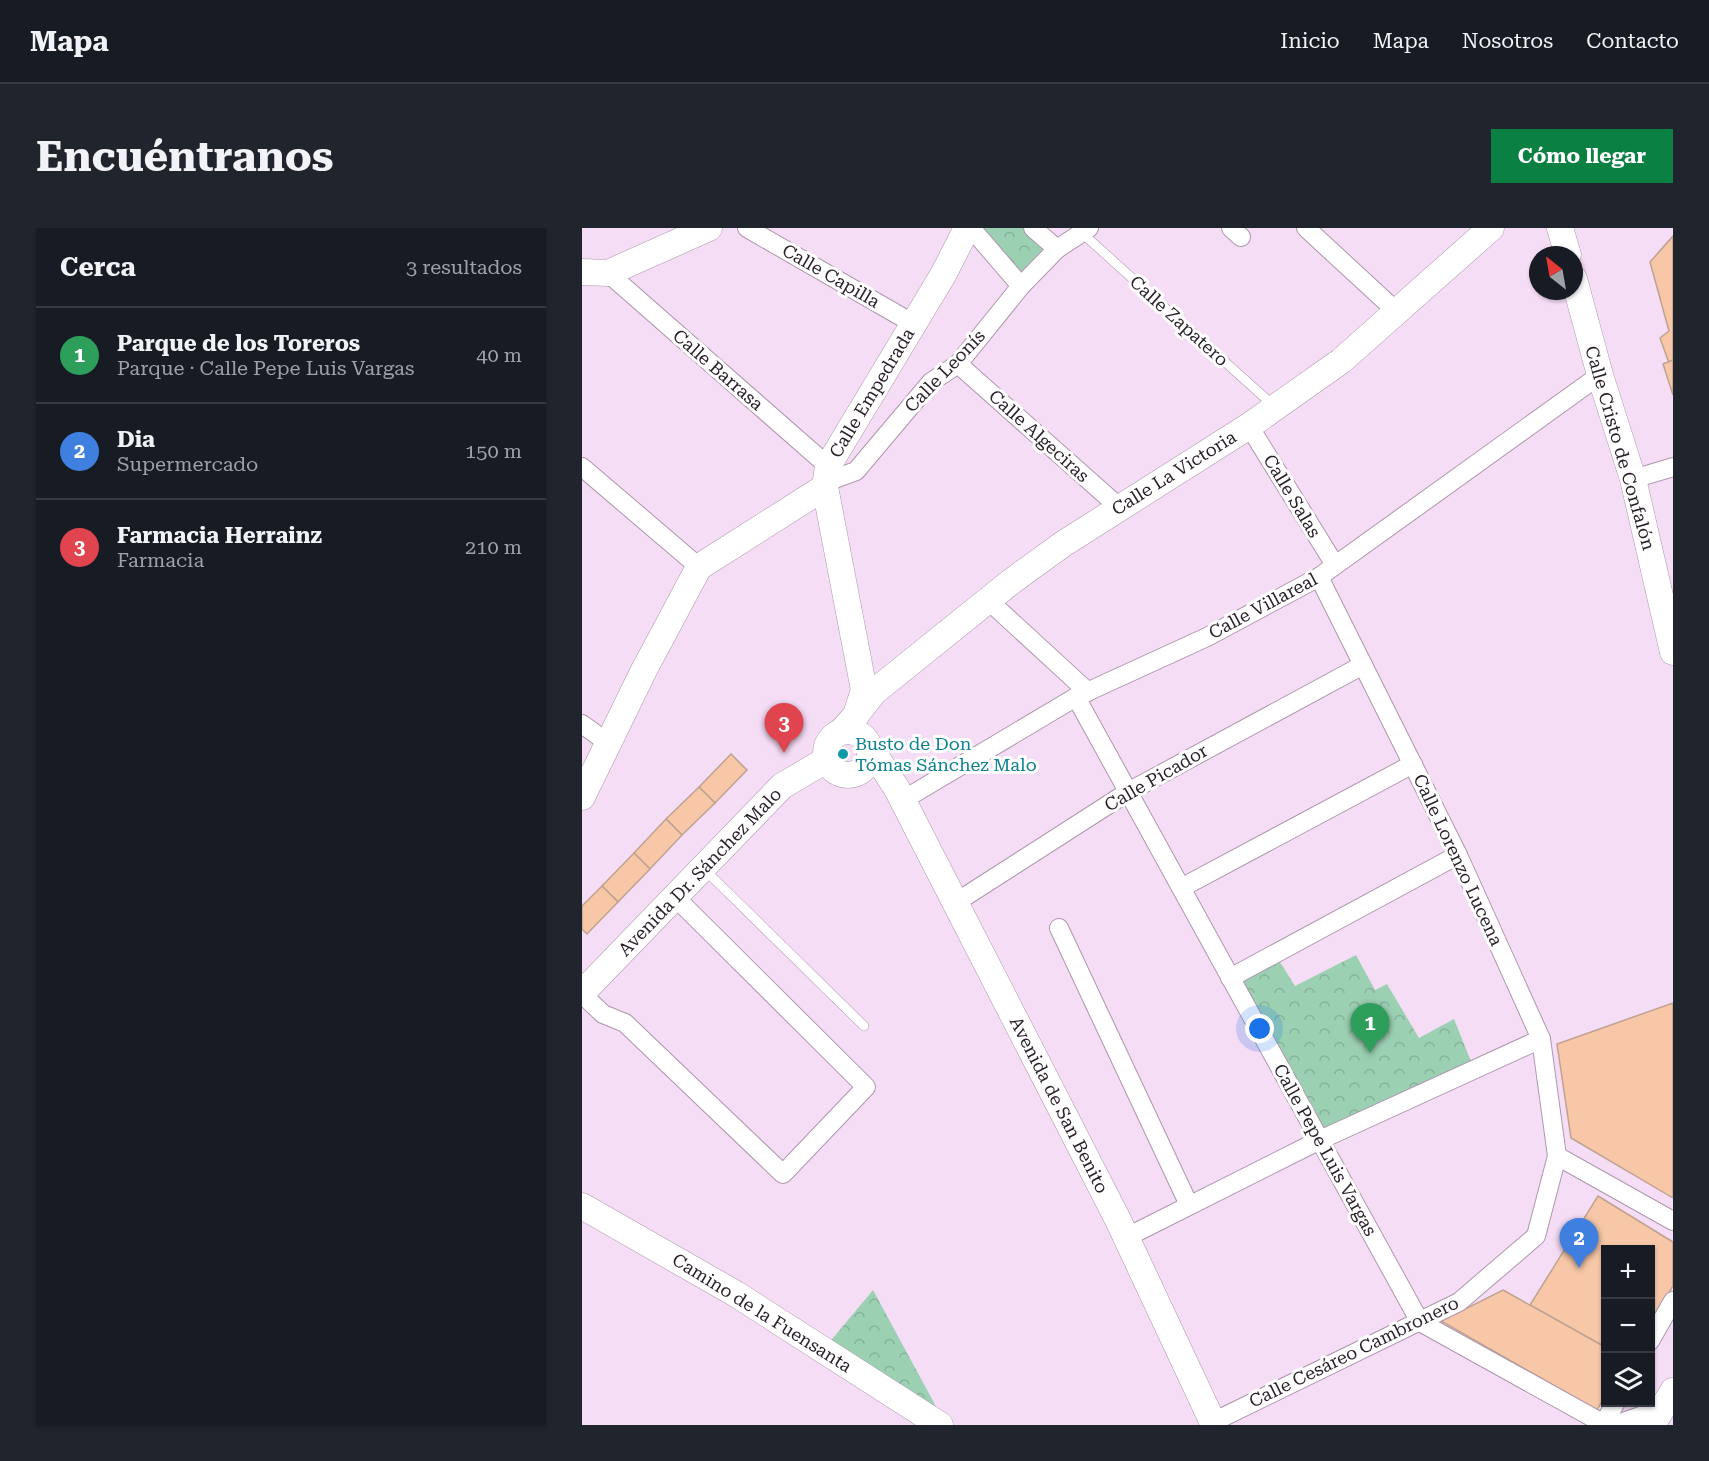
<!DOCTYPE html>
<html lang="es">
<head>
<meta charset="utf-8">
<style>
	body { margin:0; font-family:"Roboto Serif",serif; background:#20242c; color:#f1f3f6 }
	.controls { position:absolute; right:18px; bottom:18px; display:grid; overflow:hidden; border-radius:0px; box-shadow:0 2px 4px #0004 }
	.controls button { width:54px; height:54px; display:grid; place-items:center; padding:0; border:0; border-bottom:2px solid #363941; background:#171b24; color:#f1f3f6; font:30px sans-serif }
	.compass { position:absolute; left:947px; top:18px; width:54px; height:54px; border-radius:50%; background:#171b24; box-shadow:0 2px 4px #0004; rotate:329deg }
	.you { position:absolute; left:678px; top:801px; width:21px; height:21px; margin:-15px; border:4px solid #fff; border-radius:50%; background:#1a73e8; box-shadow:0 0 0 9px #1a73e833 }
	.badge { display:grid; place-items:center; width:39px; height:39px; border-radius:50%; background:#0b8043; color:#fff; font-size:20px; font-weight:700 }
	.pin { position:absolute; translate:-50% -50px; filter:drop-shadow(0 2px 3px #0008) }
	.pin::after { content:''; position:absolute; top:32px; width:21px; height:18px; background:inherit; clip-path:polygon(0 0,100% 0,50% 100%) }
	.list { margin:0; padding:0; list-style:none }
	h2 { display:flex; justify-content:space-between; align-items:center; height:78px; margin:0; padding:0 24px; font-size:26px }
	h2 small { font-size:20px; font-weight:400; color:#9ea1a6 }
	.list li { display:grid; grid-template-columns:39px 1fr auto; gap:18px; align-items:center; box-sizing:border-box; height:96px; padding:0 24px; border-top:2px solid #363941 }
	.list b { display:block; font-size:22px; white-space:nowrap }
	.list p { margin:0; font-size:20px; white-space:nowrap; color:#9ea1a6 }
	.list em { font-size:20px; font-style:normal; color:#9ea1a6 }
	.icon { flex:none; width:33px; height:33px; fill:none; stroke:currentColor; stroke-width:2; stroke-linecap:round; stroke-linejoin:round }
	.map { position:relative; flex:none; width:1091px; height:1197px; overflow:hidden; border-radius:0px }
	header { display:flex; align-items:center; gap:36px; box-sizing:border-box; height:84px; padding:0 30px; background:#171b24; border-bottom:2px solid #363941 }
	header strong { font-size:28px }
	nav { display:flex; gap:33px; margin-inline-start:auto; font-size:21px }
	.intro { display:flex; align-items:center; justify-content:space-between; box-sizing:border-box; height:144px; padding:0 36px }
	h1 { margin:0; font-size:42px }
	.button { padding:15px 27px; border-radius:0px; background:#0b8043; color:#fff; font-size:21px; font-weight:700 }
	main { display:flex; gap:36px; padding:0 36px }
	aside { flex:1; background:#171b24; border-radius:0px; box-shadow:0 2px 4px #0004 }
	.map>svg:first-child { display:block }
	.park { fill:url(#park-crowns) }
	.building { fill:#f7c7a8; stroke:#bfa28f; stroke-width:1.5 }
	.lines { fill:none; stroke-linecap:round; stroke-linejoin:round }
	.lane-casing { stroke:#ae96ad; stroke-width:10 }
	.street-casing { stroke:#ae96ad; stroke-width:20 }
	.secondary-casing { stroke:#ae96ad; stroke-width:27 }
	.lane { stroke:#fff; stroke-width:9 }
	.street { stroke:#fff; stroke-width:18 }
	.secondary { stroke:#fff; stroke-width:26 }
	.culture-dot { fill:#0f9aa8; stroke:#fff; stroke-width:2 }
	.labels { text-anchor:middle; stroke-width:6; stroke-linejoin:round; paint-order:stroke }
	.street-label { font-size:18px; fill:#291f28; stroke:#fff }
	.culture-label { font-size:18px; fill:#0d838f; stroke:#fff; text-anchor:start }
</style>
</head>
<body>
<header>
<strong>Mapa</strong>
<nav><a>Inicio</a><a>Mapa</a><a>Nosotros</a><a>Contacto</a></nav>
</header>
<div class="intro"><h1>Encuéntranos</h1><a class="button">Cómo llegar</a></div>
<main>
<aside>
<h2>Cerca<small>3 resultados</small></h2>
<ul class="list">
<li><span class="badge" style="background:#2e9e5b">1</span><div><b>Parque de los Toreros</b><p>Parque · Calle Pepe Luis Vargas</p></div><em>40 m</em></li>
<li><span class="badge" style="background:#3f7fe0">2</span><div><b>Dia</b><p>Supermercado</p></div><em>150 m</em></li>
<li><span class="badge" style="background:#e0444e">3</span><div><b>Farmacia Herrainz</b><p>Farmacia</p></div><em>210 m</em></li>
</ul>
</aside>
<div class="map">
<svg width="1091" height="1197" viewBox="0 0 1091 1197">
	<defs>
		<pattern id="park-crowns" width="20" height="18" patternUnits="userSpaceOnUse" patternTransform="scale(1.5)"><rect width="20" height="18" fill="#9cd0b3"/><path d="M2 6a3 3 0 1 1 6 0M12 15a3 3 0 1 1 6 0" fill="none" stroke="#86b29a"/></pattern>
	</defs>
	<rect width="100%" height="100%" fill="#f6ddf6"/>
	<g class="park">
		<path d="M394,0h52l19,17 -30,31z"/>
		<path d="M693,726l20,32 61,-31 19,35 12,-6 32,54 35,-19 20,50 -154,71 -90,-162z"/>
		<path d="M291,1062l73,135 -123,-75z"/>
	</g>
	<g class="building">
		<path d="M1091,8v124l-4,3 -9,-25 9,-7 -19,-69z"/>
		<path d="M1091,132v35l-10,-31z"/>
		<path d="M149,526l16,16 -32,33 -16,-16z"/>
		<path d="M117,559l16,16 -33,32 -16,-16z"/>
		<path d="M84,591l16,16 -32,34 -16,-16z"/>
		<path d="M52,625l16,16 -32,33 -16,-16z"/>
		<path d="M20,658l16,16 -31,32 -5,-5v-23z"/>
		<path d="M1091,775v195l-102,-60 -14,-94z"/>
		<path d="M1016,968l75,46v44l-23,37v-73h-45v97l-75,-42z"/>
		<path d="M921,1062l102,57v49l-8,14 -156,-89z"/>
	</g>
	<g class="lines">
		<defs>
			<g id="lane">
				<path d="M500,5l192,173"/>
				<path d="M123,642l159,156"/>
			</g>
			<g id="street">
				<path d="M165,0l167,96"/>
				<path d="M389,0l50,58"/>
				<path d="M451,0l24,21 32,-21"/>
				<path d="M649,0l10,9"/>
				<path d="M724,0l90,83"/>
				<path d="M26,45l220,193"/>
				<path d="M376,136l162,144"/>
				<path d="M667,198l86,139"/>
				<path d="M0,239l117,100"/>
				<path d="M1051,251l40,-12"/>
				<path d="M244,254l30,-11 75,-89 27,-18 63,-78 36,-37"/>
				<path d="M407,373l99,91"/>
				<path d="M494,469l344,625 186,103"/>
				<path d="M0,496l26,19"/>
				<path d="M321,572l173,-103 131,-60 112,-60 281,-202"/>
				<path d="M599,660l232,-124"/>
				<path d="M373,675l173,-111 235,-127"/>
				<path d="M477,700l130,277"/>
				<path d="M648,750l228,-123"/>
				<path d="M0,766l21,20 22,9 158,151 83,-87 -191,-190"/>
				<path d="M975,928l116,65"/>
				<path d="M543,1010l195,-98 221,-101"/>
				<path d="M1068,1113l23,-40"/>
				<path d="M631,1194l246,-120 77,-66 21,-80 -16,-117 -83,-184 -139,-278"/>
				<path d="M1027,1197l-1,-9 8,-14"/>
				<path d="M1033,1197l48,-17"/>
			</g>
			<g id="secondary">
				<path d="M978,0l8,27"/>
				<path d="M0,44l26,1 101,-45"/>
				<path d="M992,51l26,96 33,104 40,173"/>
				<path d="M243,259l39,203 -8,25 -14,16"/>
				<path d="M274,487l18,-23 138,-111 51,-37 186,-118 92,-65 150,-133"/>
				<circle cx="266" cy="525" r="22"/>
				<path d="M286,516l29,45 221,431 96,205"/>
				<path d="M0,569l62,-127 55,-103 126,-80 3,-21 115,-191 24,-47"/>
				<path d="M0,765l200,-207 44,-26"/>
				<path d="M0,978l154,88 204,131"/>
				<path d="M1070,1197l21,-34"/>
			</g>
		</defs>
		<use href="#lane" class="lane-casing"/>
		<use href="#street" class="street-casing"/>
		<use href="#secondary" class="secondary-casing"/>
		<use href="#lane" class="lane"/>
		<use href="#street" class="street"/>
		<use href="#secondary" class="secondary"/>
	</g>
	<circle class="culture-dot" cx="261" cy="526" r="6"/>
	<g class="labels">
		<g class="street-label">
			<text transform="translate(249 48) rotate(30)" y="6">Calle Capilla</text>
			<text transform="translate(597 93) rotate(42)" y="6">Calle Zapatero</text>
			<text transform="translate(136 142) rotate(41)" y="6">Calle Barrasa</text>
			<text transform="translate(363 143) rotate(-46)" y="6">Calle Leonís</text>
			<text transform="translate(290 165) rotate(-59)" y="6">Calle Empedrada</text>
			<text transform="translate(457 208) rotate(42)" y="6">Calle Algeciras</text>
			<text transform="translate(1038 220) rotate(74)" y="6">Calle Cristo de Confalón</text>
			<text transform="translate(592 245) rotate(-32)" y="6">Calle La Victoria</text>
			<text transform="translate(710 268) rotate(59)" y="6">Calle Salas</text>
			<text transform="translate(681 378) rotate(-28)" y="6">Calle Villareal</text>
			<text transform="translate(574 550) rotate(-30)" y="6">Calle Picador</text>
			<text transform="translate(876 632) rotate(65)" y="6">Calle Lorenzo Lucena</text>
			<text transform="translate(118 644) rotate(-46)" y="6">Avenida Dr. Sánchez Malo</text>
			<text transform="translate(477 877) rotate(63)" y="6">Avenida de San Benito</text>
			<text transform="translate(743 922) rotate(61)" y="6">Calle Pepe Luis Vargas</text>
			<text transform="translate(180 1085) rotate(32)" y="6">Camino de la Fuensanta</text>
			<text transform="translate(772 1124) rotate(-26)" y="6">Calle Cesáreo Cambronero</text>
		</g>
		<g class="culture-label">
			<text x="273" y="522">Busto de Don<tspan x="273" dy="21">Tómas Sánchez Malo</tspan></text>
		</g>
	</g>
</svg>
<div class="controls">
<button>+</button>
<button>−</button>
<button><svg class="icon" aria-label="layers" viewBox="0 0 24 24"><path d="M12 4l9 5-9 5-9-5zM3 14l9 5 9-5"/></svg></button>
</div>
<svg class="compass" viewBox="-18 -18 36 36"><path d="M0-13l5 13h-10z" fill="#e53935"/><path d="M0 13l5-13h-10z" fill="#9ea1a6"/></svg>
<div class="you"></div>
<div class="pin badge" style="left:788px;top:825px;background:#2e9e5b">1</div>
<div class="pin badge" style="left:997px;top:1040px;background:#3f7fe0">2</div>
<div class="pin badge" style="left:202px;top:525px;background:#e0444e">3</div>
</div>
</main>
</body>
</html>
